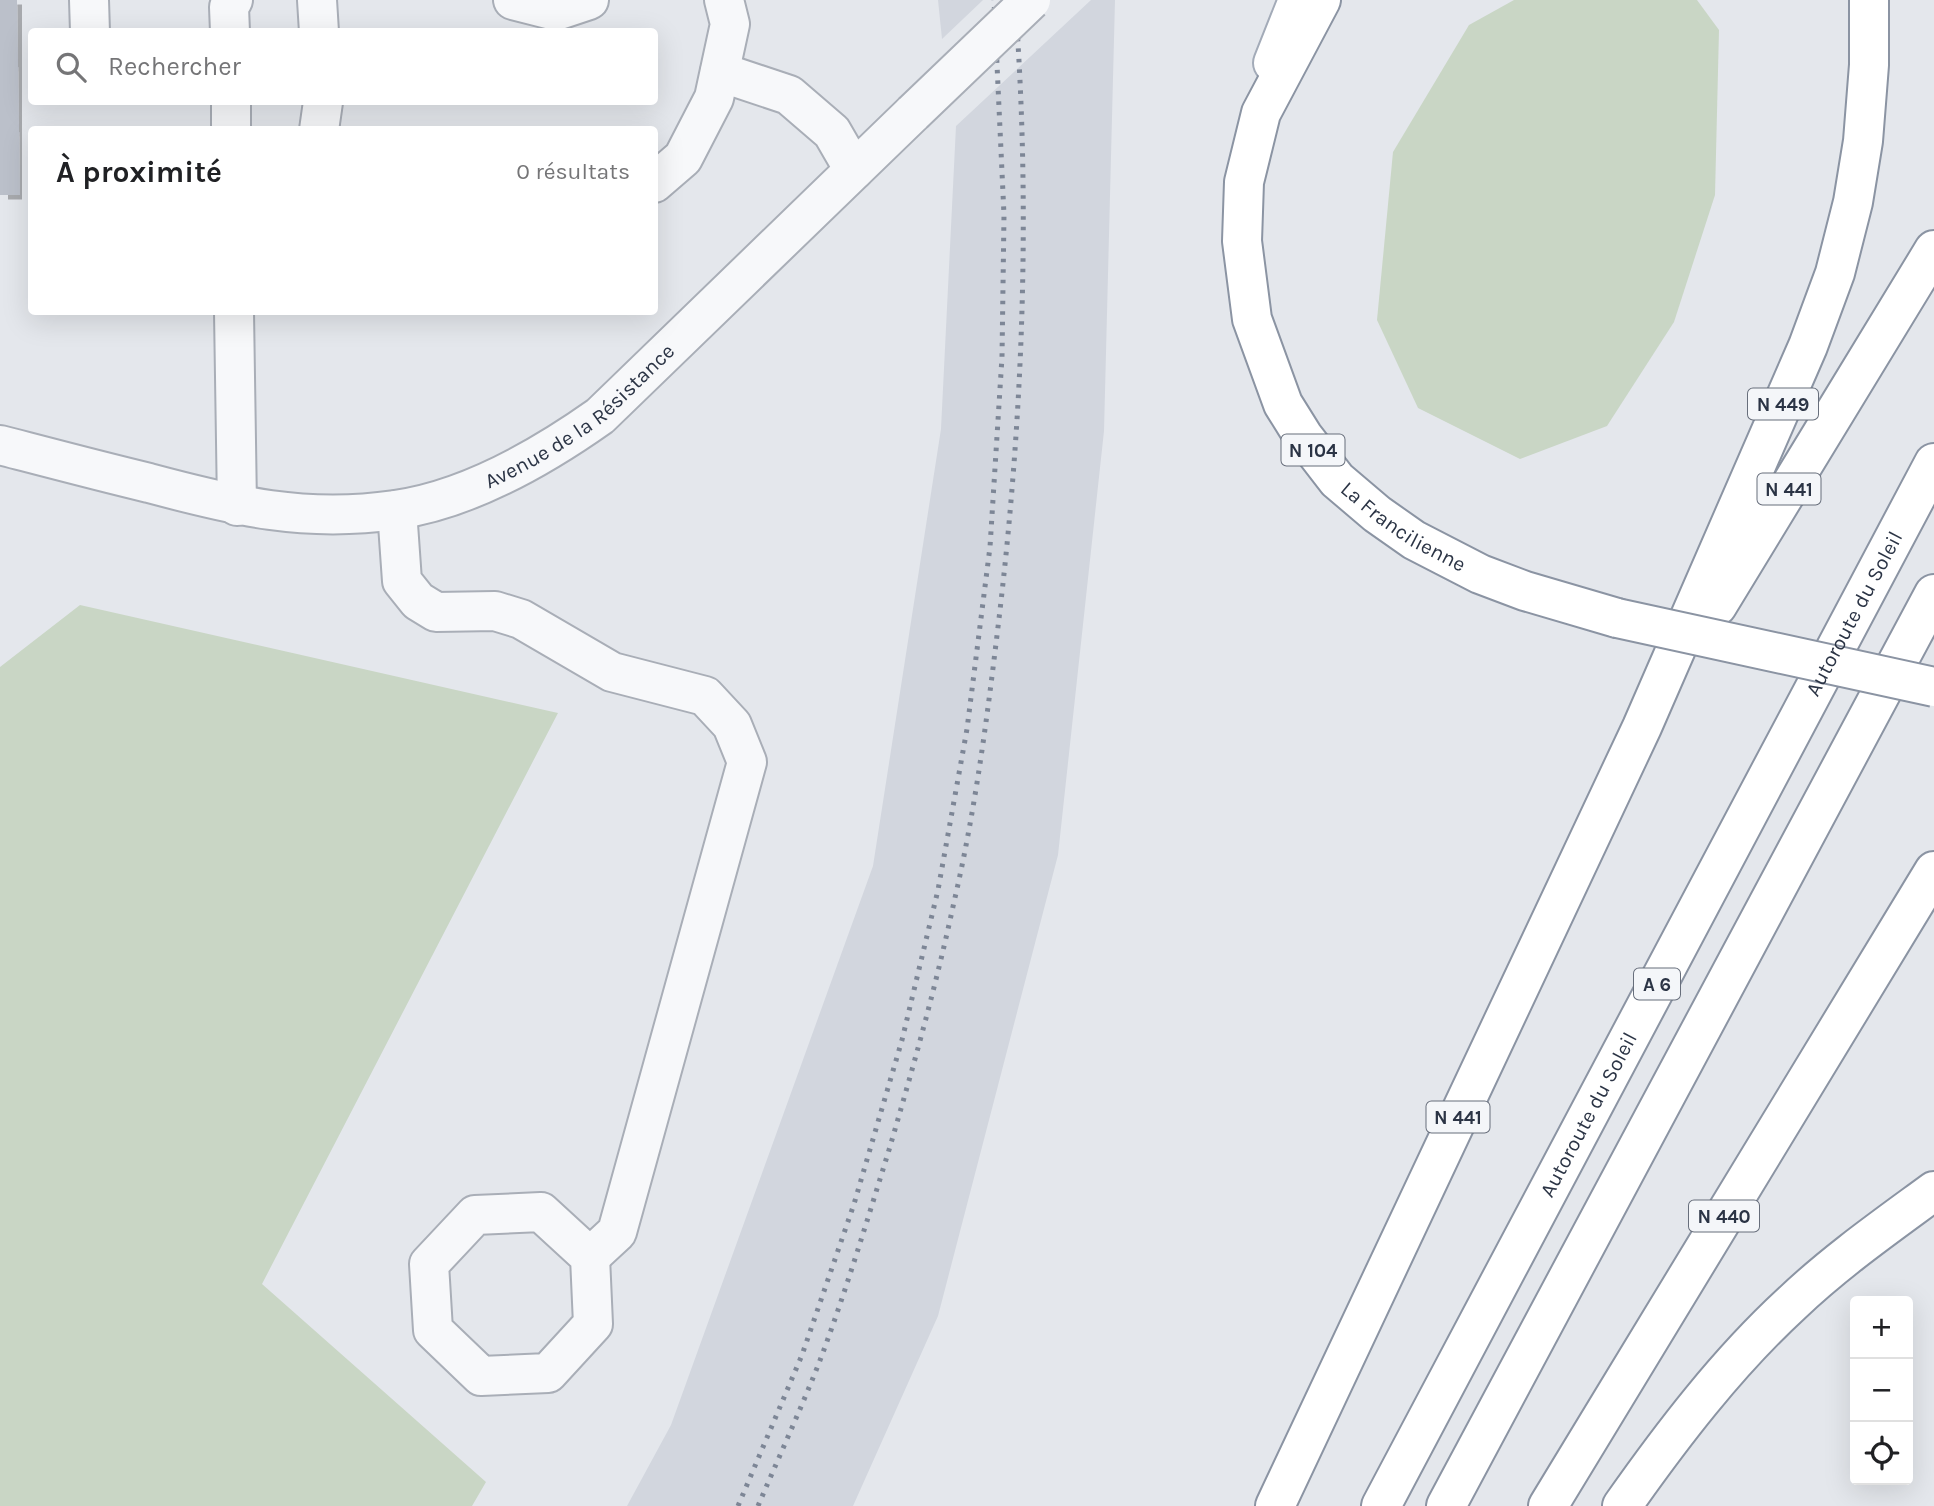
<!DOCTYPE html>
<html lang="fr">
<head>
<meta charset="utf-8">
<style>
	body { margin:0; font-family:Karla,sans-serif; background:#f2f2f2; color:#202124 }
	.controls { position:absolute; right:21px; bottom:21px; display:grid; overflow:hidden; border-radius:7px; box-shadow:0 7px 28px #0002 }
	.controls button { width:63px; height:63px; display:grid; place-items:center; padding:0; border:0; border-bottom:2px solid #e0e0e0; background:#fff; color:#202124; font:35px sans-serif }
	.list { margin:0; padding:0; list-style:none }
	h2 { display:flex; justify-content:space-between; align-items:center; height:91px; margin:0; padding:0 28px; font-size:30px }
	h2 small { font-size:23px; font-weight:400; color:#757577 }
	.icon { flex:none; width:38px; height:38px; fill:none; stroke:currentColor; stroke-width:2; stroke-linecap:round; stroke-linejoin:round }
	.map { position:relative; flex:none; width:1934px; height:1506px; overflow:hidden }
	.search { position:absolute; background:#fff; box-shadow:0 7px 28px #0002; left:28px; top:28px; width:630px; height:77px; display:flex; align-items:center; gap:18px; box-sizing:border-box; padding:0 24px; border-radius:7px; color:#757577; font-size:26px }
	.panel { position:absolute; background:#fff; box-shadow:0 7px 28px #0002; left:28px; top:126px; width:630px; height:189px; border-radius:7px }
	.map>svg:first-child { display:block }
	.built { fill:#d2d6de }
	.green { fill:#c9d6c5 }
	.building { fill:#bbc0ca; filter:url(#shadow) }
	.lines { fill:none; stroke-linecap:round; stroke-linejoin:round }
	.minor-casing { stroke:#a9aeb7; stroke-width:42 }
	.major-casing { stroke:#a3abb8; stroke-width:42 }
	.highway-casing { stroke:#8b94a3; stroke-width:42 }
	.minor { stroke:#f7f8fa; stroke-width:38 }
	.major { stroke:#fff; stroke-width:38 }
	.highway { stroke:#fff; stroke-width:38 }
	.rail { stroke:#7d8696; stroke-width:5; stroke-dasharray:3.5 7; stroke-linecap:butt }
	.minor-bridge-casing { stroke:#a9aeb7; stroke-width:42; stroke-linecap:butt }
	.highway-bridge-casing { stroke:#8b94a3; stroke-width:42; stroke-linecap:butt }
	.minor-bridge { stroke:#f7f8fa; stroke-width:38 }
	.highway-bridge { stroke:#fff; stroke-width:38 }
	.labels { text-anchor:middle; stroke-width:7; stroke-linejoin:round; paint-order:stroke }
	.shield { fill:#f4f6f9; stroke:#676e7b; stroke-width:2 }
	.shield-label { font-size:19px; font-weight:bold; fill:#2b3445 }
	.street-label { font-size:21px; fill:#2b3445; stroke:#f4f6f9 }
</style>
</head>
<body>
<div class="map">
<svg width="1934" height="1506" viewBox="0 0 1934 1506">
	<defs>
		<filter id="shadow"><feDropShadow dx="8" dy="4.5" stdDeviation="0" flood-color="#0004"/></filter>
	</defs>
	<rect width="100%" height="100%" fill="#e4e7ec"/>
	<g class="built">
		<path d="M938,0h45l-41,39z"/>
		<path d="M1091,0h24l-11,431 -46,424 -120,461 -85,190h-226l44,-81 202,-559 68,-437 15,-303z"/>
	</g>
	<g class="green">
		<path d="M1514,0h183l22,30 -4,165 -41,127 -67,104 -87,33 -102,-51 -41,-88 16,-168 76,-127z"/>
		<path d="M80,605l478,108 -296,571 224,198 -14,24h-472v-839z"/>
	</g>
	<path class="building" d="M0,0h17l3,195h-20z"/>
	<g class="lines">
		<defs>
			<g id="minor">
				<path d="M89,0l1,32"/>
				<path d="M317,0l2,32"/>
				<path d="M513,0l43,11 33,-11"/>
				<path d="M230,32l-1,-25 4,-7"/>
				<path d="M720,72l69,23 43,37 22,38"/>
				<path d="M231,102v28"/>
				<path d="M319,130l4,-28"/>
				<path d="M654,183l29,-25 31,-60 16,-74 -6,-24"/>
				<path d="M234,312l3,194"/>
				<path id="s1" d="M0,445c50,13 99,26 149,38 86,23 155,40 246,27 72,-10 147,-53 205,-94l313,-303"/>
				<path d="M397,510l5,71 16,20 18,11 59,-1 26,8 91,53 93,24 27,29 15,37 -130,470 -27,25"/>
				<path d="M541,1212l49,45 3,67 -45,49 -67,3 -48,-46 -4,-66 46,-49z"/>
			</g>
			<path id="major" d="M1273,63l25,-63"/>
			<g id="highway">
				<path id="s2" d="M1321,0l-60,113 -17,69 -2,59 10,78 31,85 20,32 34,44 40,34 37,26 66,34 45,17 92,27"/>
				<path d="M1717,606l217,-356"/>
				<path d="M1275,1506l367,-779 166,-381 27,-73 18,-71 10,-61 6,-76v-65"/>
				<path id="s3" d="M1381,1506l553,-1043"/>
				<path d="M1446,1506l488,-912"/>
				<path d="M1548,1506l386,-635"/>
				<path d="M1622,1506c50,-71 105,-143 169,-202 44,-42 94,-77 143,-113"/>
			</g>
		</defs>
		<use href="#minor" class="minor-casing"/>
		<use href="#major" class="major-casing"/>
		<use href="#highway" class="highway-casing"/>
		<use href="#minor" class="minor"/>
		<use href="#major" class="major"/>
		<use href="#highway" class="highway"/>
		<g class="rail">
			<path d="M738,1506l64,-151 52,-151 48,-164 36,-150 29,-161 23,-182 12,-190 2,-142 -10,-215"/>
			<path d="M758,1506c20,-47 42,-95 61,-143 26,-69 48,-142 70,-213 24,-82 47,-164 65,-248 21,-90 33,-183 44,-275 25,-208 33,-418 17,-627"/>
		</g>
		<defs>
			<path id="minor-bridge" d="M913,113l118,-113"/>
			<path id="highway-bridge" d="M1617,618l317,69"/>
		</defs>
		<use href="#minor-bridge" class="minor-bridge-casing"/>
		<use href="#highway-bridge" class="highway-bridge-casing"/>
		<use href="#minor-bridge" class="minor-bridge"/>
		<use href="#highway-bridge" class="highway-bridge"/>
	</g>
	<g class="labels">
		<g class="shield">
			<rect x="1748" y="388.5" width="70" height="31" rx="5"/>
			<rect x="1281.5" y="434.5" width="63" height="31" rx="5"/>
			<rect x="1757.5" y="473.5" width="63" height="31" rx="5"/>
			<rect x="1634" y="968.5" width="46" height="31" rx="5"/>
			<rect x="1426.5" y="1101.5" width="63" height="31" rx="5"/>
			<rect x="1689" y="1200.5" width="70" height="31" rx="5"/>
		</g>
		<g class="shield-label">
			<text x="1783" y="411">N 449</text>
			<text x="1313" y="457">N 104</text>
			<text x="1789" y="496">N 441</text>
			<text x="1657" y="991">A 6</text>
			<text x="1458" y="1124">N 441</text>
			<text x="1724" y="1223">N 440</text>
		</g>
		<g class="street-label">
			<text dy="7" stroke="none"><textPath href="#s1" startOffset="614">Avenue de la Résistance</textPath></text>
			<text dy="7" stroke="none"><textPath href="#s2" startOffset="602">La Francilienne</textPath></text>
			<text dy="7" stroke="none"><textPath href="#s3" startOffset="1010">Autoroute du Soleil</textPath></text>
			<text dy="7" stroke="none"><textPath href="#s3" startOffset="443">Autoroute du Soleil</textPath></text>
		</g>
	</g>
</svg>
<div class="controls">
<button>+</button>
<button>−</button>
<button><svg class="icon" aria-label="locate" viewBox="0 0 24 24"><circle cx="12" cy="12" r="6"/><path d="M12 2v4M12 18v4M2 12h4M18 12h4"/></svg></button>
</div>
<div class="search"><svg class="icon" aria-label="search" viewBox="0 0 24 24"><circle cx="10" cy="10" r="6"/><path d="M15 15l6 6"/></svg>Rechercher</div>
<section class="panel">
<h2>À proximité<small>0 résultats</small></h2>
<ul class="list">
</ul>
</section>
</div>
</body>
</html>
